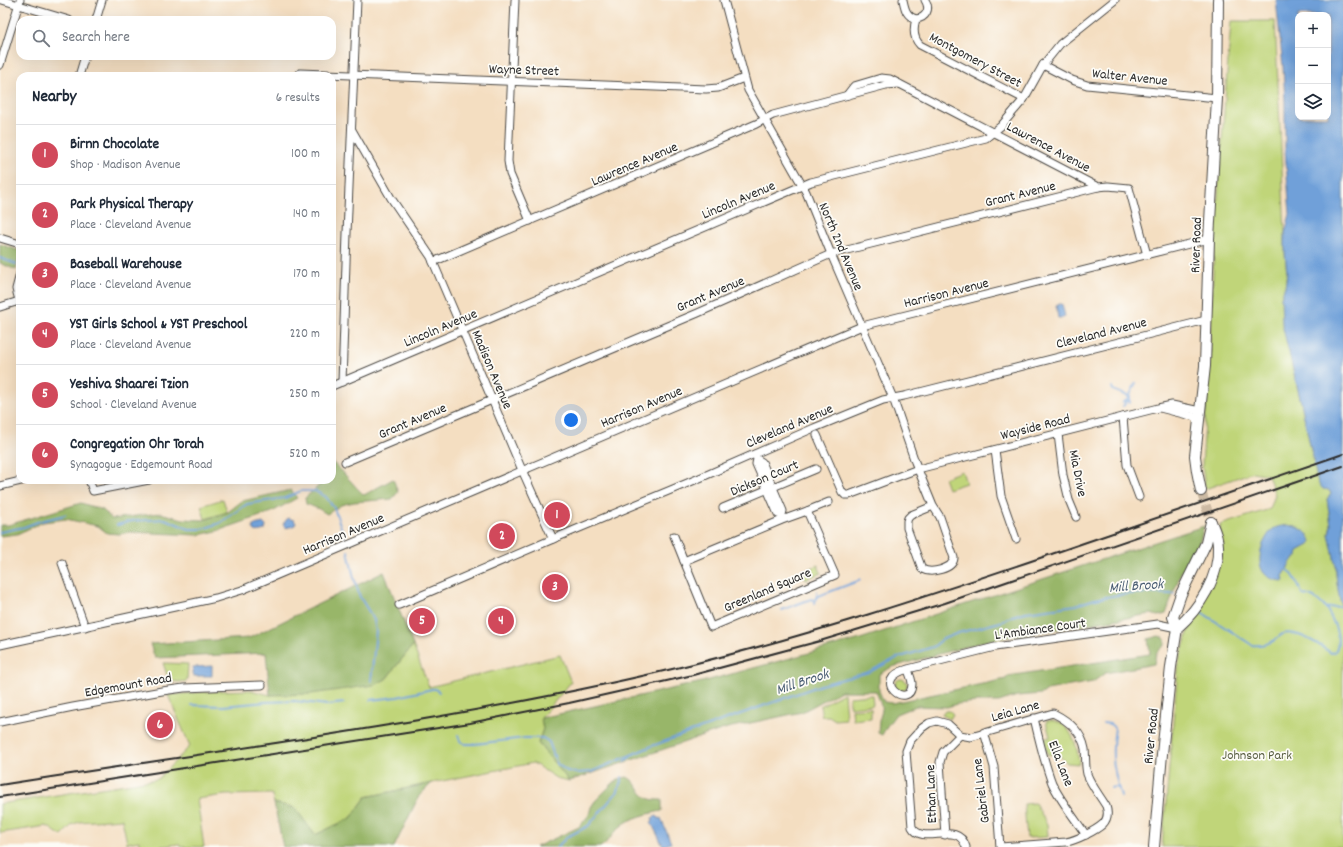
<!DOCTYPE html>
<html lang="en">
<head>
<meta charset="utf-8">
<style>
	body { margin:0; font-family:Dekko,sans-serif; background:#f6f6f7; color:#1f2937 }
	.controls { position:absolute; right:12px; top:12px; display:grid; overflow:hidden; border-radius:8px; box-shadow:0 4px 16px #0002 }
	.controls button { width:36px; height:36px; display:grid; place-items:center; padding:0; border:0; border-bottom:1px solid #e0e1e3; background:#fff; color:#1f2937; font:20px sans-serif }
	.you { position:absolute; left:571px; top:420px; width:14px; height:14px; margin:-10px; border:3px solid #fff; border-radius:50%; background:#1a73e8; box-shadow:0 0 0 6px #1a73e833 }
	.badge { display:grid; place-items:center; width:26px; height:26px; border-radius:50%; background:#d1495b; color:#fff; font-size:13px; font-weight:700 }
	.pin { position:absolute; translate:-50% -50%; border:2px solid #fff; box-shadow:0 1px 4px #0006 }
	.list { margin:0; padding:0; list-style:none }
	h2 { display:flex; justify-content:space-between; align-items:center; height:52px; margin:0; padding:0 16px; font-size:17px }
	h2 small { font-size:13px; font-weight:400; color:#747a83 }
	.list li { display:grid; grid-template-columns:26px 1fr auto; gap:12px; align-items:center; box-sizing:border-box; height:60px; padding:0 16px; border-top:1px solid #e0e1e3 }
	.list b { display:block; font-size:15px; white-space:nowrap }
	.list p { margin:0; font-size:13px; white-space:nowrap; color:#747a83 }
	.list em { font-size:13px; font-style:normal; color:#747a83 }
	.icon { flex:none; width:22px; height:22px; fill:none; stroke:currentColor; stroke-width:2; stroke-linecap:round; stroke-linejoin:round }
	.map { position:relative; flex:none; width:1343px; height:847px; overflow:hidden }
	.search { position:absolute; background:#fff; box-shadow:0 4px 16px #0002; left:16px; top:16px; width:320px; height:44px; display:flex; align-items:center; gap:10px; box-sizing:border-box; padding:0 14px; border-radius:12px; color:#747a83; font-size:15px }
	.panel { position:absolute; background:#fff; box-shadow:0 4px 16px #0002; left:16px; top:72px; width:320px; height:412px; border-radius:12px }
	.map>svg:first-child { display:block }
	.green { fill:#c0d579; stroke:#768052 }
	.forest { fill:#98b669; stroke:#62704a }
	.water { fill:#6fa0d9; stroke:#4d6682; fill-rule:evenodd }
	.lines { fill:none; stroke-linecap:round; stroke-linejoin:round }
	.stream { stroke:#6fa0d9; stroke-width:2 }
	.secondary-tunnel { stroke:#ccbaa3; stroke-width:10; stroke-dasharray:10 5; stroke-linecap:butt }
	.street-casing { stroke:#494642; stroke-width:9 }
	.secondary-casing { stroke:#494642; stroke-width:12 }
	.street { stroke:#fff; stroke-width:7 }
	.secondary { stroke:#fff; stroke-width:10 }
	.rail { stroke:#2b2b2b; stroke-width:2 }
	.labels { text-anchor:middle; stroke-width:3.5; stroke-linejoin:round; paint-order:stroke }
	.street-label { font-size:14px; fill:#2b2b2b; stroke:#fdfcf7 }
	.park-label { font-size:14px; fill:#585e42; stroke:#fdfcf7 }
	.water-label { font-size:15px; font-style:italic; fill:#465a71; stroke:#fdfcf7 }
</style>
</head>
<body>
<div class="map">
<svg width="1343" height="847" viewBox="0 0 1343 847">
	<rect width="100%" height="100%" fill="#fdfcf7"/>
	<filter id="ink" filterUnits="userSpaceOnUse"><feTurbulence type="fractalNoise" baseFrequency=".025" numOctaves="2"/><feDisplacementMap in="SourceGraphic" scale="8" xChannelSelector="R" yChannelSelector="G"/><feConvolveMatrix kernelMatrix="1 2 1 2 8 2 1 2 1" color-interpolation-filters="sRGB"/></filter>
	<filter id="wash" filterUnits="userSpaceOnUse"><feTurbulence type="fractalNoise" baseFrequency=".012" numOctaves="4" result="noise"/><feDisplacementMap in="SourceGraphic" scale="16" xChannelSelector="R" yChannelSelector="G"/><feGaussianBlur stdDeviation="0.9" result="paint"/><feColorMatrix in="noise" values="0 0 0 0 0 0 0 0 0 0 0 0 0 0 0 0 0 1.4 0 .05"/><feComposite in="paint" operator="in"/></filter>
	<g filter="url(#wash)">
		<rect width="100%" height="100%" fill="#f4dec1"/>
		<g class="green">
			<path d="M1231,21h44l10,212v20l2,21 -2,12 -4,11 11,69 9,36 17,81 11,7 2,4 -4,5 4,26 -2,9 7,33c-1,10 4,35 7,45v235h-181l14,-158 3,-29 7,-21 8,-23 27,-58 -1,-33 50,-16 5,-14 -7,-20 -15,-3 -48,17 -3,-24 7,-95 5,-124z"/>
			<path d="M962,471l4,12 -18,6 -4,-11z"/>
			<path d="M223,499l4,13 -22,7 -4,-13z"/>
			<path d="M818,565l3,8 -15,6 -4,-7z"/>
			<path d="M413,645l16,42 131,-32 11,27 -30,36 2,11 -5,14 31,38 -13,-3 -23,-15 -101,20 -66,14 -15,21 -36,17 -20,-27 -21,-5 -2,-9 -47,1 -28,4 7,48h-24l-1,-3 -24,3h-15l-1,-6 -12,2 -5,-24 -43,3 -7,3 -10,10c-6,-1 -10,-7 -16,-9l-46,7v-29l158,-25 32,-33 -22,-51 48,-4 34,-1 20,5 116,-16z"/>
			<path d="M163,663l25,1 -1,17 -8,1 -10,-1z"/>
			<circle cx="901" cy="685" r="6"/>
			<path d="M844,693l2,26 -11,1 -6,-4h-7l-2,-10z"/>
			<path d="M872,695l1,10 -23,2 -1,-10z"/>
			<path d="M871,708v10l-18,2 -1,-11z"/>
			<path d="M945,711h5l3,3 -3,5 -8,-4z"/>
			<path d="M1046,721c24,-4 32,25 33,43l-12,-1c-7,-6 -8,-11 -19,-8l-5,-16 7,-2z"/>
			<path d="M1035,803l12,21 1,13 -21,1 -3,-34z"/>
		</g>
		<g class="forest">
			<path d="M0,244l20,7 -4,19 -16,-7z"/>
			<path d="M332,462c12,10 21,23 32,33l29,-16 5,13 -6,7 -38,3 -13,3 -14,9 -8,-5 -13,-5 -1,-6 17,-15 -2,-3h12z"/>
			<path d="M291,490l6,8 -25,14 -55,19 -19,4 -68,-3 -11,2 -12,-1 -9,-7 -32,-7 -23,3 -26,12 -17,2v-11h8l73,-22 22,7 9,9 48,-6 23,6 21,1 24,-8 14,-11z"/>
			<path d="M1204,526l-4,15 -20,34 -14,39 -8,2 -7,-2 -161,26 -98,27 -13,7v17l5,11 8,1 114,-24 2,-3 142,-22 -2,-15 11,-3 6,3v6l-9,8 -2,11 -49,9 -12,9 -46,8 -5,4 -25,2 -18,6h-22l-20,2 -10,3 -31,-1 -20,8 -9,12 -5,9 -4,-2 1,-12 3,-10 -2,-9 -4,-11h-35l-39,21 -75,16 -158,53 -31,-38 5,-14 -2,-11 161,-36 155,-42z"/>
			<path d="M384,572l29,73 -27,34 -12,6 -63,9 -41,1 -4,-42 -111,5 -5,-14 99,-6z"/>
			<path d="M627,777c10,4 12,18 23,22 3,1 9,1 12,1v11c-12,2 -33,7 -42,16 -8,7 -10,14 -20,20h-64l43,-20 10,-12 2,-8 4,-6 16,-16 7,-6z"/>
			<path d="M432,783l-13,13 -25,51h-111l-9,-44 21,5 20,27 36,-17 15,-21z"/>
		</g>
		<g class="water">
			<path d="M1276,0h67v611c-3,-8 -8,-35 -7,-44l-7,-33 2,-9 -4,-26 4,-5 -2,-4 -6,-1 -5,-6 -17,-81 -19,-78 -1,-27 4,-11 2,-12 -2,-21v-20l5,-19 -5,-64v-49l-2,-34zM1298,15h30v102h-30z"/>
			<path d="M1059,304h3l3,12 -3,2h-4l-2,-12z"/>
			<path d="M288,518l6,2 2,3 -2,3 -9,2 -2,-4z"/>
			<path d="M263,523l3,3 -1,4c-5,1 -10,4 -12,-2l1,-3z"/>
			<path d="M1288,525c12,3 18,4 23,16l-2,4 -11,6 -1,6c-9,4 -8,12 -14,19l1,5c-24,-1 -28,-17 -21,-37 2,-4 5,-10 8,-13 4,-5 12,-5 17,-6z"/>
			<path d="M212,666v10h-18l-2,-3 1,-6z"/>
			<path d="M657,816l2,3 2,-1 10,25 -8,3 -12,-24 2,-1 -1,-3z"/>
		</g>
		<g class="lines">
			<g class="stream">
				<path d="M0,258l16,6"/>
				<path d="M1112,387l1,3 15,6 1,3"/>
				<path d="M1123,402l6,-3"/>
				<path d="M1130,403v-8l6,-12"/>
				<path d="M1123,406l6,-6"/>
				<path d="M117,525l15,-4 33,-2 24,10h14l17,-6 27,-19 38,-6 16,-7h14l11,6 8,11 11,30"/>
				<path d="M0,532l24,-5 16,-6 25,-6"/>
				<path d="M348,551l6,27 6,19 14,23 2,11 -5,50"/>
				<path d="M1288,570c8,5 10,17 15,25 11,1 16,6 23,13l17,-2"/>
				<path d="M817,597v-6"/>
				<path d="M815,603l1,-6 42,-16 2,-2"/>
				<path d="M782,610l29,-11 3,1"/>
				<path d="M1198,610l54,35c9,1 15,0 23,-5 3,-2 5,-5 8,-6 14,-4 37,11 48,19l4,-1c8,-14 -2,-32 -9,-44"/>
				<path d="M370,700l27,-3 35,-8h3l4,3"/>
				<path d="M192,705l31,1 43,-4 29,-1 32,4 17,-2"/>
				<path d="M1103,723l7,1 5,4c-5,28 -1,43 6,69"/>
				<path d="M458,735l2,6 5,3h10l50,-6h18l6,4 8,22 10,7 9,2 15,-1 61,-26 169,-61 48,-13 28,-14 36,-11 10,-8 15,-6 46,-12 8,-5 14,-4 50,-7 19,-6 23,-4 23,-2 33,1"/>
				<path d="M625,761l9,-7"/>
				<path d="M1111,788l4,-1 3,1"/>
				<path d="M557,847l10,-10 21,-11 30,-35 4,-14"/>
			</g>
		</g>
	</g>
	<g filter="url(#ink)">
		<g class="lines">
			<path class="secondary-tunnel" d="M1201,491l10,31"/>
			<defs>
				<g id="street">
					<path d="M2,0l67,20"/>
					<path d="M515,0l-7,161 2,13 20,47"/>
					<path d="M724,0l24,90 58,102 25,62 62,144 22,64 18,44 7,11 14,41c-1,11 -23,16 -32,11l-15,-41v-7l1,-3 3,-3 22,-9"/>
					<path d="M903,0c2,9 3,16 13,19 10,-1 15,-10 9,-19"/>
					<path d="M916,19c-3,10 -3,19 4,26l104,54"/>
					<path d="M96,20l6,-20"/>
					<path d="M0,65l20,-65"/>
					<path d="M1043,65l29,15 15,5 130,13"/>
					<path d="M300,73l406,16 12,-1 26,-10"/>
					<path d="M79,76l6,-20"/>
					<path d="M847,95l7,-9 27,-8 9,1 208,108 10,-1 21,2 18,67"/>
					<path d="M352,130l39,68 40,59 91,213 31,69"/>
					<path d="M0,238l20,6"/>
					<path d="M433,262l323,-138 17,-9 113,-30 13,-1"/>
					<path d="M20,274l-4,15 4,15"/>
					<path d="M0,307l19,-6"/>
					<path d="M342,382l5,-149 10,-233"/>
					<path d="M332,386l479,-204 175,-44 15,-12 23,-27 19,-34 17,-21 55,-44"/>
					<path d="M1160,408l39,10"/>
					<path d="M1123,417l4,48 12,32"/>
					<path d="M1058,434l5,41 6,25 7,17"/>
					<path d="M817,435l25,57 3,3h4l69,-26 240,-61 14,-3 28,6"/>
					<path d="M995,450l6,46 15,43"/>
					<path d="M755,454l2,5 -1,5 22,50 4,1 1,-4 -21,-49 -5,-3"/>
					<path d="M345,462l353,-149 133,-59 267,-67"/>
					<path d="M89,480l4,11 56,-11"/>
					<path d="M0,486l25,-6"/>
					<path d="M723,508l93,-39"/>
					<path d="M674,536l10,25 98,-41 25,-9 22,-9"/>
					<path d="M684,561l27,66 124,-52 -28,-64"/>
					<path d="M62,563l23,64"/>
					<path d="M399,605l154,-66 149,-62 112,-49 69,-28 21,-4 302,-76"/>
					<path d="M0,645l216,-47 26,-8 620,-264 347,-87"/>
					<path d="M908,669c1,5 4,10 4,15 -1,28 -45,-4 -4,-15l87,-22 163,-23 19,4"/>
					<path d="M1034,718c5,22 10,44 18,65 8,17 23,36 34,52"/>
					<path d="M0,722l73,-15 89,-16 22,-3 78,-3"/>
					<path d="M984,732l10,35 6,80"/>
					<path d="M945,835l-5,-73 3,-10 17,-17"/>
					<path d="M966,847c-8,-28 -43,0 -54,-20l-6,-76 4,-10 12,-13 7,-5 8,-2 11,3 12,11 11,2 82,-24c14,7 29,19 32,36 1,8 0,17 2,25 4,11 13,22 19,32 2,6 2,13 -3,18 -8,7 -26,16 -37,18l-65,5"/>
				</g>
				<g id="secondary">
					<path d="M1201,491l-4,-20 -2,-15 10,-90 4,-127 8,-141 1,-98"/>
					<path d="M1177,628c22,-19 43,-52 41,-82 0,-9 -4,-17 -7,-24"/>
					<path d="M1154,847l8,-93 9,-87 6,-39 -4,-11 8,-23 25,-51 5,-21"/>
				</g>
			</defs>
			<use href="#street" class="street-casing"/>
			<use href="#secondary" class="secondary-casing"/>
			<use href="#street" class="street"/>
			<use href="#secondary" class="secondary"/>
			<g class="rail">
				<path d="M0,785c232,-37 465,-65 693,-121 117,-29 232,-67 347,-106 101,-34 202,-69 303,-104"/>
				<path d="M0,797l470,-74 99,-20 124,-28 127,-34 125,-38 398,-137"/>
			</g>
		</g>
	</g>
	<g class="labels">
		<g class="street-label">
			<text transform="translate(976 59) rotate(28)" y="5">Montgomery Street</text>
			<text transform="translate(524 69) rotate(2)" y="5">Wayne Street</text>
			<text transform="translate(1130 76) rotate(6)" y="5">Walter Avenue</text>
			<text transform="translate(1049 146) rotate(28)" y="5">Lawrence Avenue</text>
			<text transform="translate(634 163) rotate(-23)" y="5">Lawrence Avenue</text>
			<text transform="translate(1020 193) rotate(-14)" y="5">Grant Avenue</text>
			<text transform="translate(738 199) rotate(-23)" y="5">Lincoln Avenue</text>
			<text transform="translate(1195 245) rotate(-88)" y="5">River Road</text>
			<text transform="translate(842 246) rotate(67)" y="5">North 2nd Avenue</text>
			<text transform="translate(946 292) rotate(-14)" y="5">Harrison Avenue</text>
			<text transform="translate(710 293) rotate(-23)" y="5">Grant Avenue</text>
			<text transform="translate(440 327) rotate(-23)" y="5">Lincoln Avenue</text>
			<text transform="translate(1101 332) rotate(-14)" y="5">Cleveland Avenue</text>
			<text transform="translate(493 369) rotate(67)" y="5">Madison Avenue</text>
			<text transform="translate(641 406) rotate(-23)" y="5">Harrison Avenue</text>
			<text transform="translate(412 420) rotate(-23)" y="5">Grant Avenue</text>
			<text transform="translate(789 425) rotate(-23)" y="5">Cleveland Avenue</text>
			<text transform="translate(1035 426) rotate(-14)" y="5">Wayside Road</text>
			<text transform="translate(1079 473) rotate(79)" y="5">Mia Drive</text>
			<text transform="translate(764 477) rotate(-23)" y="5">Dickson Court</text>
			<text transform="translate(343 533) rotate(-23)" y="5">Harrison Avenue</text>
			<text transform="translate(767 589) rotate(-23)" y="5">Greenland Square</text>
			<text transform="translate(1040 628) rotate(-8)" y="5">L'Ambiance Court</text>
			<text transform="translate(128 684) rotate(-10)" y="5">Edgemount Road</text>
			<text transform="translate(1015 710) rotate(-16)" y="5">Leia Lane</text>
			<text transform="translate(1150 736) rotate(-84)" y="5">River Road</text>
			<text transform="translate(1062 763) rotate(69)" y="5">Ella Lane</text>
			<text transform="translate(980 791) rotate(-97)" y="5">Gabriel Lane</text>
			<text transform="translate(930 794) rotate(-92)" y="5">Ethan Lane</text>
		</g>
		<g class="park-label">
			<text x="1257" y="759">Johnson Park</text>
		</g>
		<g class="water-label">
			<text transform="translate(1136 585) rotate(-4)" y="5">Mill Brook</text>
			<text transform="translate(802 681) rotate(-18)" y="5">Mill Brook</text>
		</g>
	</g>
</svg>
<div class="controls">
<button>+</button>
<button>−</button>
<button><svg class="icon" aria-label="layers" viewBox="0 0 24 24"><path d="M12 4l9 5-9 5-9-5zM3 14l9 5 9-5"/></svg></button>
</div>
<div class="you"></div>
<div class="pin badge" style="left:557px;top:515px">1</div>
<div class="pin badge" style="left:502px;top:536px">2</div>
<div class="pin badge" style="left:555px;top:587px">3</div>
<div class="pin badge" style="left:501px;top:621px">4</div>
<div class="pin badge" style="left:422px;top:621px">5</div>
<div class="pin badge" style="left:160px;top:725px">6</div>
<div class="search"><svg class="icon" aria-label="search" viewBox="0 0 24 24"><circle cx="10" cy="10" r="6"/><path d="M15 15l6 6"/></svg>Search here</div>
<section class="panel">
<h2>Nearby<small>6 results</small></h2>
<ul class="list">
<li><span class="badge">1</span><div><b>Birnn Chocolate</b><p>Shop · Madison Avenue</p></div><em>100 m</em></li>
<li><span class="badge">2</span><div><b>Park Physical Therapy</b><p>Place · Cleveland Avenue</p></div><em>140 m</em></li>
<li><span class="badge">3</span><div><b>Baseball Warehouse</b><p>Place · Cleveland Avenue</p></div><em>170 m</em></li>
<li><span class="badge">4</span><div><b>YST Girls School &amp; YST Preschool</b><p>Place · Cleveland Avenue</p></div><em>220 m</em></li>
<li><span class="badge">5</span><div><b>Yeshiva Shaarei Tzion</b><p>School · Cleveland Avenue</p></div><em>250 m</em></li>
<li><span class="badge">6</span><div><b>Congregation Ohr Torah</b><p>Synagogue · Edgemount Road</p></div><em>520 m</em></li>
</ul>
</section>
</div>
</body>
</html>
